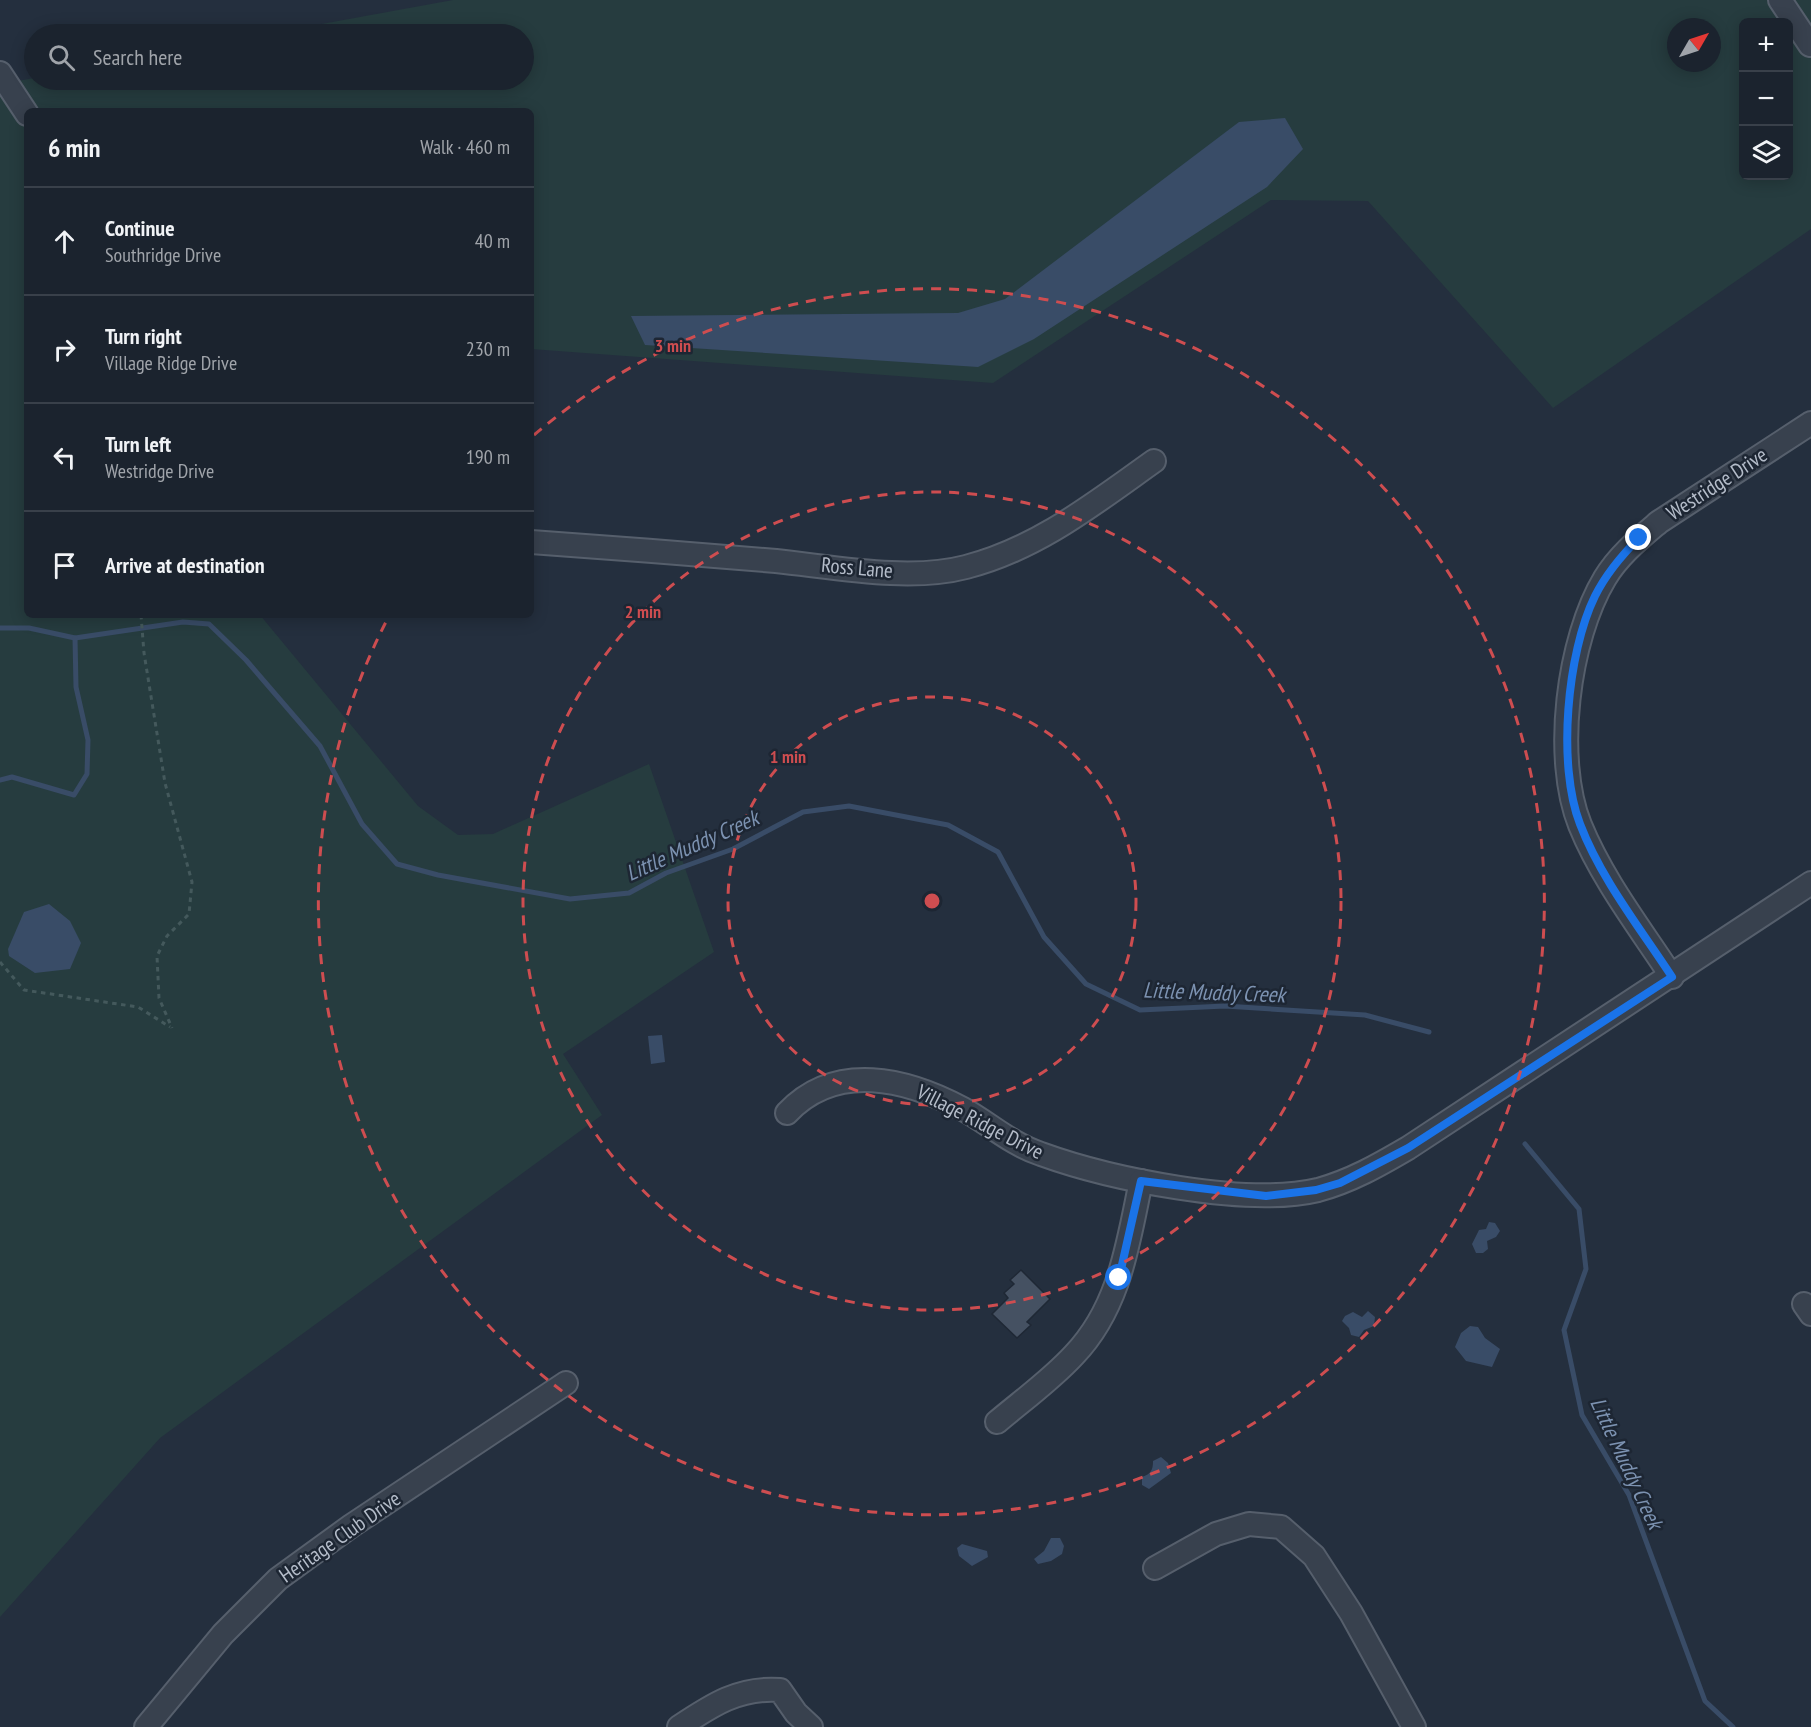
<!DOCTYPE html>
<html lang="en">
<head>
<meta charset="utf-8">
<style>
	body { margin:0; font-family:"PT Sans Narrow",sans-serif; background:#242b36; color:#f1f3f6 }
	.controls { position:absolute; right:18px; top:18px; display:grid; overflow:hidden; border-radius:9px; box-shadow:0 3px 15px #0003 }
	.controls button { width:54px; height:54px; display:grid; place-items:center; padding:0; border:0; border-bottom:2px solid #39404a; background:#1b232e; color:#f1f3f6; font:30px sans-serif }
	.compass { position:absolute; left:1667px; top:18px; width:54px; height:54px; border-radius:50%; background:#1b232e; box-shadow:0 3px 15px #0003; rotate:51deg }
	.stop { position:absolute; width:18px; height:18px; margin:-14px; border:4px solid #1a73e8; border-radius:50%; background:#fff }
	.stop.end { background:#1a73e8; border-color:#fff; box-shadow:0 2px 6px #0008 }
	.list { margin:0; padding:0; list-style:none }
	h2 { display:flex; justify-content:space-between; align-items:center; height:78px; margin:0; padding:0 24px; font-size:26px }
	h2 small { font-size:20px; font-weight:400; color:#a0a4aa }
	.list li { display:grid; grid-template-columns:39px 1fr auto; gap:18px; align-items:center; box-sizing:border-box; height:108px; padding:0 24px; border-top:2px solid #39404a }
	.list b { display:block; font-size:22px; white-space:nowrap }
	.list p { margin:0; font-size:20px; white-space:nowrap; color:#a0a4aa }
	.list em { font-size:20px; font-style:normal; color:#a0a4aa }
	.icon { flex:none; width:33px; height:33px; fill:none; stroke:currentColor; stroke-width:2; stroke-linecap:round; stroke-linejoin:round }
	.map { position:relative; flex:none; width:1811px; height:1727px; overflow:hidden }
	.search { position:absolute; background:#1b232e; box-shadow:0 3px 15px #0003; left:24px; top:24px; width:510px; height:66px; display:flex; align-items:center; gap:15px; box-sizing:border-box; padding:0 21px; border-radius:33px; color:#a0a4aa; font-size:22px }
	.panel { position:absolute; background:#1b232e; box-shadow:0 3px 15px #0003; left:24px; top:108px; width:510px; height:510px; border-radius:9px }
	.map>svg:first-child { display:block }
	.green { fill:#263c3f; fill-rule:evenodd }
	.water { fill:#394c67 }
	.lines { fill:none; stroke-linecap:round; stroke-linejoin:round }
	.stream { stroke:#394c67; stroke-width:5 }
	.building { fill:#455162; stroke:#1f2835; stroke-width:1.5 }
	.minor-casing { stroke:#565f6c; stroke-width:26 }
	.path { stroke:#44595c; stroke-width:3; stroke-dasharray:4.5 4.5; stroke-linecap:butt }
	.minor { stroke:#38414e; stroke-width:22 }
	.route { stroke:#1a73e8; stroke-width:8 }
	.ring { fill:none; stroke:#ce4d50; stroke-width:3; stroke-dasharray:10 8 }
	.labels { text-anchor:middle; stroke-width:5; stroke-linejoin:round; paint-order:stroke }
	.street-label { font-size:21px; fill:#b4bcc9; stroke:#1d2633 }
	.water-label { font-size:22px; font-style:italic; fill:#7c92b1; stroke:#1d2633 }
	.centre { fill:#ce4d50; stroke:#1d2633; stroke-width:3 }
	.ring-label { font-size:18px; text-anchor:middle; font-weight:bold; fill:#ce4d50; stroke:#1d2633; stroke-width:5; stroke-linejoin:round; paint-order:stroke }
</style>
</head>
<body>
<div class="map">
<svg width="1811" height="1727" viewBox="0 0 1811 1727">
	<rect width="100%" height="100%" fill="#242f3e"/>
	<path class="green" d="M453,0h1358v229l-258,179 -185,-207 -97,-1 -278,183 -462,-34v-238h-504v504h233l158,191 40,29 35,-1 156,-70 65,188 -151,102 39,61 -442,323 -160,179v-1544l7,10 27,-5 490,2v-46h-257zM1744,22h44v154h-44zM1676,27h36v36h-36z"/>
	<g class="water">
		<path d="M1285,118l18,31 -36,38 -233,152 -56,28 -333,-22 -14,-29 327,-3 47,-14 234,-177z"/>
		<path d="M49,904l21,17 11,22 -11,26 -35,4 -26,-17 -1,-7 16,-37z"/>
		<path d="M662,1035l3,27 -14,2 -3,-28z"/>
		<path d="M1489,1222l6,1 5,8 -4,6 -9,4 1,8 -5,4h-7l-4,-9 7,-14 7,-1z"/>
		<path d="M1368,1311l7,6 -1,9 -10,4 -5,7 -8,-2 -2,-7 -7,-7 3,-5 8,-4 9,5z"/>
		<path d="M1470,1326l8,1 7,11 15,11 -8,18 -26,-6 -11,-14 6,-14z"/>
		<path d="M1161,1457l7,6 3,10 -22,16 -7,-4v-8c9,-3 11,-7 11,-16z"/>
		<path d="M1051,1538h9l4,8 -2,8 -11,7 -13,3 -4,-5 10,-8z"/>
		<path d="M962,1544l25,7 1,6 -16,9 -13,-10 -2,-8z"/>
	</g>
	<g class="lines">
		<g class="stream">
			<path d="M0,628h29l46,10 108,-16 26,2 37,36 74,86 42,78 35,40 41,11 132,24 59,-6 37,-20 67,-24 70,-37 46,-6 99,19 50,27 46,85 42,47 54,26 85,-4 140,9 64,17"/>
			<path d="M0,780l12,-3 62,18 13,-21 1,-34 -12,-53 -1,-49"/>
			<path d="M1525,1144l54,65 7,60 -22,61 18,85 47,80 76,206 28,26"/>
		</g>
	</g>
	<path class="building" d="M1021,1270l29,29 -23,23 4,3 -14,13 -25,-24 16,-16 -4,-5 10,-9 -4,-4z"/>
	<g class="lines">
		<defs>
			<g id="minor">
				<path d="M1780,0l30,45"/>
				<path d="M0,73l27,41"/>
				<path d="M531,542c82,6 163,12 245,19 58,6 133,21 190,6 71,-18 129,-64 188,-106"/>
				<path d="M1672,977c-32,-49 -70,-98 -92,-152 -27,-67 -12,-186 25,-247 14,-23 34,-39 54,-56l152,-99"/>
				<path d="M787,1113c49,-52 120,-34 176,-4 27,15 48,35 78,45 69,25 206,53 277,36 33,-9 61,-25 90,-42l403,-265"/>
				<path d="M1804,1304l7,10"/>
				<path d="M997,1422c26,-22 54,-42 77,-67 46,-48 54,-112 67,-174"/>
				<path d="M1155,1568l61,-34 33,-10 32,3 33,29 37,57 63,114"/>
				<path d="M146,1727l77,-93 55,-55 73,-53 215,-143"/>
				<path d="M679,1727c33,-22 60,-40 101,-37l16,23 15,14"/>
			</g>
		</defs>
		<use href="#minor" class="minor-casing"/>
		<g class="path">
			<path d="M141,615l3,38 21,130 27,99 -3,32 -22,22 -10,20 2,42 13,30"/>
			<path d="M0,962l24,28 114,17 32,20"/>
		</g>
		<use href="#minor" class="minor"/>
	</g>
	<g class="lines">
		<path class="route" d="M1119,1278l22,-97 125,15 50,-6 24,-7 68,-35 264,-171c-32,-49 -71,-98 -92,-153 -23,-59 -13,-171 15,-228 11,-22 26,-40 44,-58"/>
	</g>
	<g class="ring">
		<circle cx="932" cy="901" r="204"/>
		<circle cx="932" cy="901" r="409"/>
		<path d="M534 435A613 613 0 1 1 388 618"/>
	</g>
	<g class="labels">
		<g class="street-label">
			<text transform="translate(1717 484) rotate(-33)" y="7">Westridge Drive</text>
			<text transform="translate(857 568) rotate(5)" y="7">Ross Lane</text>
			<text transform="translate(980 1122) rotate(27)" y="7">Village Ridge Drive</text>
			<text transform="translate(340 1537) rotate(-35)" y="7">Heritage Club Drive</text>
		</g>
		<g class="water-label">
			<text transform="translate(692 845) rotate(-24)" y="8">Little Muddy Creek</text>
			<text transform="translate(1214 992) rotate(2)" y="8">Little Muddy Creek</text>
			<text transform="translate(1627 1463) rotate(65)" y="8">Little Muddy Creek</text>
		</g>
	</g>
	<circle cx="932" cy="901" r="9" class="centre"/>
	<g class="ring-label">
		<text x="673" y="352">3 min</text>
		<text x="643" y="618">2 min</text>
		<text x="788" y="763">1 min</text>
	</g>
</svg>
<div class="controls">
<button>+</button>
<button>−</button>
<button><svg class="icon" aria-label="layers" viewBox="0 0 24 24"><path d="M12 4l9 5-9 5-9-5zM3 14l9 5 9-5"/></svg></button>
</div>
<svg class="compass" viewBox="-18 -18 36 36"><path d="M0-13l5 13h-10z" fill="#e53935"/><path d="M0 13l5-13h-10z" fill="#a0a4aa"/></svg>
<div class="stop" style="left:1119px;top:1278px"></div>
<div class="stop end" style="left:1639px;top:538px"></div>
<div class="search"><svg class="icon" aria-label="search" viewBox="0 0 24 24"><circle cx="10" cy="10" r="6"/><path d="M15 15l6 6"/></svg>Search here</div>
<section class="panel">
<h2>6 min<small>Walk · 460 m</small></h2>
<ul class="list">
<li><svg class="icon" aria-label="ahead" viewBox="0 0 24 24"><path d="M12 20V5M6 11l6-6 6 6"/></svg><div><b>Continue</b><p>Southridge Drive</p></div><em>40 m</em></li>
<li><svg class="icon" aria-label="right" viewBox="0 0 24 24"><path d="M7 20v-9h11M14 6l5 5-5 5"/></svg><div><b>Turn right</b><p>Village Ridge Drive</p></div><em>230 m</em></li>
<li><svg class="icon" aria-label="left" viewBox="0 0 24 24"><path d="M17 20v-9H6M10 6l-5 5 5 5"/></svg><div><b>Turn left</b><p>Westridge Drive</p></div><em>190 m</em></li>
<li><svg class="icon" aria-label="arrive" viewBox="0 0 24 24"><path d="M6 21V4h12l-3 4 3 4H6"/></svg><div><b>Arrive at destination</b></div></li>
</ul>
</section>
</div>
</body>
</html>
